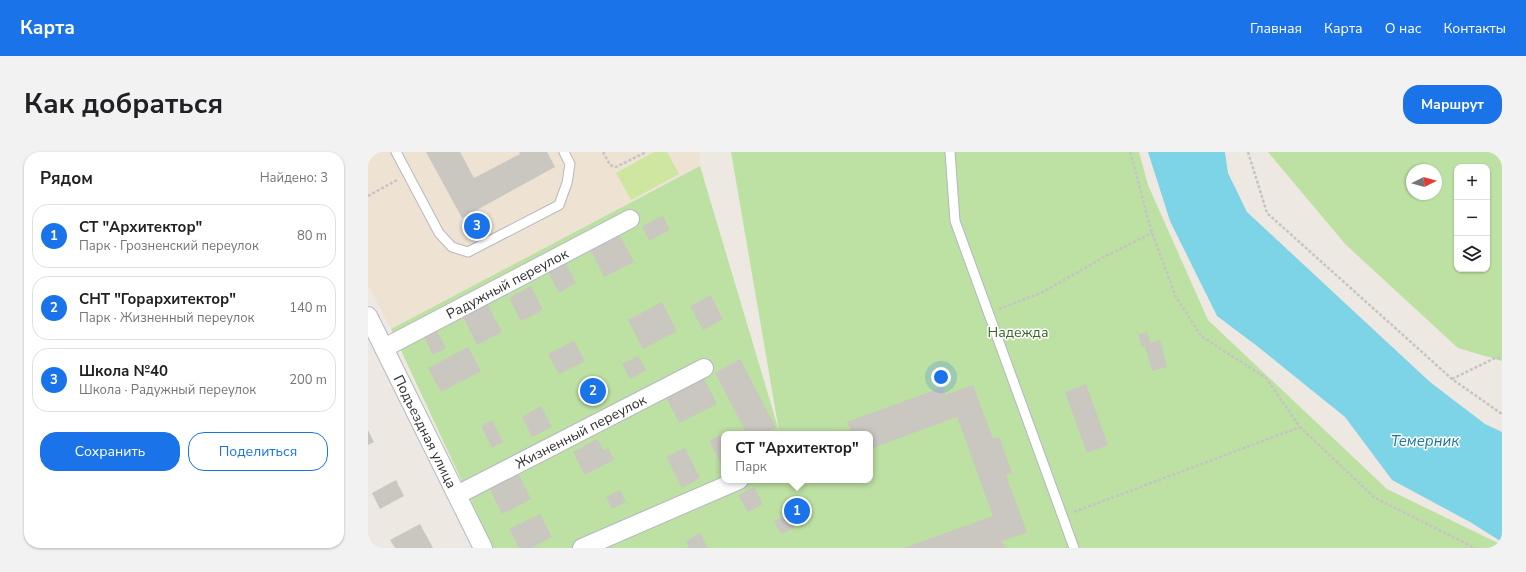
<!DOCTYPE html>
<html lang="ru">
<head>
<meta charset="utf-8">
<style>
	body { margin:0; font-family:"Nunito Sans",sans-serif; background:#f2f2f2; color:#202124 }
	.controls { position:absolute; right:12px; top:12px; display:grid; overflow:hidden; border-radius:8px; box-shadow:0 1px 3px #0004 }
	.controls button { width:36px; height:36px; display:grid; place-items:center; padding:0; border:0; border-bottom:1px solid #e0e0e0; background:#fff; color:#202124; font:20px sans-serif }
	.compass { position:absolute; left:1038px; top:12px; width:36px; height:36px; border-radius:50%; background:#fff; box-shadow:0 1px 3px #0004; rotate:85deg }
	.you { position:absolute; left:573px; top:225px; width:14px; height:14px; margin:-10px; border:3px solid #fff; border-radius:50%; background:#1a73e8; box-shadow:0 0 0 6px #1a73e833 }
	.badge { display:grid; place-items:center; width:26px; height:26px; border-radius:50%; background:#1a73e8; color:#fff; font-size:13px; font-weight:700 }
	.pin { position:absolute; translate:-50% -50%; border:2px solid #fff; box-shadow:0 1px 4px #0006 }
	.popup { position:absolute; left:353px; top:279px; width:152px; height:52px; box-sizing:border-box; display:grid; place-content:center; border-radius:8px; background:#fff; filter:drop-shadow(0 1px 3px #0005); font-size:13px; white-space:nowrap; color:#757577 }
	.popup b { font-size:15px; color:#202124 }
	.popup::after { content:''; position:absolute; left:50%; top:100%; margin-left:-8px; border:8px solid transparent; border-top-color:#fff }
	.list { margin:0; padding:0; list-style:none }
	h2 { display:flex; justify-content:space-between; align-items:center; height:52px; margin:0; padding:0 16px; font-size:17px }
	h2 small { font-size:13px; font-weight:400; color:#757577 }
	.list li { display:grid; grid-template-columns:26px 1fr auto; gap:12px; align-items:center; box-sizing:border-box; height:64px; margin:0 8px 8px; padding:0 8px; border:1px solid #e0e0e0; border-radius:16px }
	.list b { display:block; font-size:15px; white-space:nowrap }
	.list p { margin:0; font-size:13px; white-space:nowrap; color:#757577 }
	.list em { font-size:13px; font-style:normal; color:#757577 }
	.actions { display:flex; gap:8px; padding:12px 16px }
	.actions a { flex:1; padding:9px 0; border:1px solid #1a73e8; border-radius:16px; text-align:center; font-size:14px; color:#1a73e8 }
	.actions .main { background:#1a73e8; color:#fff }
	.icon { flex:none; width:22px; height:22px; fill:none; stroke:currentColor; stroke-width:2; stroke-linecap:round; stroke-linejoin:round }
	.map { position:relative; flex:none; width:1134px; height:396px; overflow:hidden; border-radius:16px }
	header { display:flex; align-items:center; gap:24px; box-sizing:border-box; height:56px; padding:0 20px; background:#1a73e8; color:#fff }
	header strong { font-size:19px }
	nav { display:flex; gap:22px; margin-inline-start:auto; font-size:14px }
	.intro { display:flex; align-items:center; justify-content:space-between; box-sizing:border-box; height:96px; padding:0 24px }
	h1 { margin:0; font-size:28px }
	.button { padding:10px 18px; border-radius:16px; background:#1a73e8; color:#fff; font-size:14px; font-weight:700 }
	main { display:flex; gap:24px; padding:0 24px }
	aside { flex:1; background:#fff; border-radius:16px; box-shadow:0 1px 3px #0004 }
	.map>svg:first-child { display:block }
	.education { fill:#eee3d3 }
	.green { fill:#bde0a3; fill-rule:evenodd }
	.pitch { fill:#cee6a0 }
	.water { fill:#7ed4e7 }
	.building { fill:#cac6c0 }
	.lines { fill:none; stroke-linecap:round; stroke-linejoin:round }
	.service-casing { stroke:#b5b8c0; stroke-width:11 }
	.minor-casing { stroke:#b5b8c0; stroke-width:20 }
	.path { stroke:#c4c4c4; stroke-width:2.5; stroke-dasharray:3 2; stroke-linecap:butt }
	.service { stroke:#fff; stroke-width:9 }
	.minor { stroke:#fff; stroke-width:18 }
	.labels { text-anchor:middle; stroke-width:3; stroke-linejoin:round; paint-order:stroke }
	.street-label { font-size:14px; fill:#2e2e2e; stroke:#fff }
	.park-label { font-size:14px; fill:#356821; stroke:#fff }
	.water-label { font-size:15px; font-style:italic; fill:#187698; stroke:#fff }
</style>
</head>
<body>
<header>
<strong>Карта</strong>
<nav><a>Главная</a><a>Карта</a><a>О нас</a><a>Контакты</a></nav>
</header>
<div class="intro"><h1>Как добраться</h1><a class="button">Маршрут</a></div>
<main>
<aside>
<h2>Рядом<small>Найдено: 3</small></h2>
<ul class="list">
<li><span class="badge">1</span><div><b>СТ &quot;Архитектор&quot;</b><p>Парк · Грозненский переулок</p></div><em>80 m</em></li>
<li><span class="badge">2</span><div><b>СНТ &quot;Горархитектор&quot;</b><p>Парк · Жизненный переулок</p></div><em>140 m</em></li>
<li><span class="badge">3</span><div><b>Школа №40</b><p>Школа · Радужный переулок</p></div><em>200 m</em></li>
</ul>
<div class="actions"><a class="main">Сохранить</a><a>Поделиться</a></div>
</aside>
<div class="map">
<svg width="1134" height="396" viewBox="0 0 1134 396">
	<rect width="100%" height="100%" fill="#eee8e2"/>
	<path class="education" d="M0,0h332v14l-309,163 -23,-44z"/>
	<g class="green">
		<path d="M363,0h408l9,33 60,135 179,169 115,56v3h-1009l-102,-219 309,-163 79,265zM356,282h146v46h-146z"/>
		<path d="M900,0h234v209l-44,-13 -112,-103zM1089,15h30v102h-30zM1044,18h24v24h-24z"/>
	</g>
	<path class="pitch" d="M286,0h13l12,22 -48,26 -15,-27z"/>
	<path class="water" d="M780,0h77l3,21 19,39 183,170 55,42 17,8v110l-32,-20 -78,-42 -47,-63 -88,-71 -40,-30 -47,-95z"/>
	<g class="building">
		<path d="M58,0h34l14,26 46,-24 -1,-2h28l8,15 -93,51z"/>
		<path d="M295,64l7,14 -21,11 -7,-15z"/>
		<path d="M251,82l15,28 -30,15 -14,-28z"/>
		<path d="M197,109l11,22 -17,10 -12,-23z"/>
		<path d="M163,134l12,24 -22,11 -12,-23z"/>
		<path d="M343,143l12,24 -20,11 -13,-24z"/>
		<path d="M118,150l16,30 -25,13 -15,-30z"/>
		<path d="M294,150l15,29 -34,18 -15,-29z"/>
		<path d="M67,176l11,20 -13,7 -10,-20z"/>
		<path d="M779,180l3,11 10,-3 7,27 -15,4 -7,-25 -3,1 -4,-12z"/>
		<path d="M206,189l11,20 -26,13 -11,-20z"/>
		<path d="M100,195l13,24 -40,21 -13,-24z"/>
		<path d="M270,204l8,14 -16,9 -8,-15z"/>
		<path d="M372,207l36,69 -13,6h-16l-32,-61z"/>
		<path d="M335,225l14,27 -38,19 -13,-26z"/>
		<path d="M718,232l22,61 -21,8 -22,-61z"/>
		<path d="M605,233l20,54 6,-2 13,36 -6,2 21,57 -25,9 3,6 -2,1h-99l89,-32 -36,-99 -87,32v-15h-18l-5,-12 96,-35 3,8z"/>
		<path d="M173,254l11,21 -20,10 -10,-20z"/>
		<path d="M124,268l11,22 -11,6 -11,-22z"/>
		<path d="M0,278l6,12 -6,3z"/>
		<path d="M355,282l1,2v33l-15,-28z"/>
		<path d="M229,287l7,12 4,-3 6,12 -29,15 -12,-23z"/>
		<path d="M317,296l15,30 -18,10 -16,-31z"/>
		<path d="M150,321l13,26 -29,15 -13,-26z"/>
		<path d="M28,328l8,16 -24,13 -8,-16z"/>
		<path d="M386,335l9,17 -15,8 -10,-17z"/>
		<path d="M252,338l6,12 -14,7 -6,-12z"/>
		<path d="M172,362l12,23 -21,11h-12l-10,-19z"/>
		<path d="M419,363l7,13 -13,6 -7,-13z"/>
		<path d="M52,372l13,24h-38l-5,-8z"/>
		<path d="M332,381l8,15h-19l-3,-7z"/>
	</g>
	<g class="lines">
		<defs>
			<g id="service">
				<path d="M28,0l43,81 13,14 16,5 91,-47 8,-22 3,-19 -6,-12"/>
				<path d="M582,0l5,69 119,327"/>
			</g>
			<g id="minor">
				<path id="s1" d="M0,164l115,232"/>
				<path id="s2" d="M16,196l246,-129"/>
				<path id="s3" d="M89,343l247,-127"/>
				<path d="M214,396l157,-68"/>
			</g>
		</defs>
		<use href="#service" class="service-casing"/>
		<use href="#minor" class="minor-casing"/>
		<g class="path">
			<path d="M235,0l7,13 6,2 30,-15"/>
			<path d="M762,0l22,81 24,64 25,39 65,42 34,49 75,71 100,50"/>
			<path d="M880,0l19,61 185,166 50,35"/>
			<path d="M0,44l29,-16"/>
			<path d="M631,157l44,-17 61,-35 48,-24"/>
			<path d="M1084,227l43,-21h7"/>
			<path d="M706,360l226,-85"/>
		</g>
		<use href="#service" class="service"/>
		<use href="#minor" class="minor"/>
	</g>
	<g class="labels">
		<g class="street-label">
			<text dy="5" stroke="none"><textPath href="#s2" startOffset="139">Радужный переулок</textPath></text>
			<text dy="5" stroke="none"><textPath href="#s3" startOffset="139">Жизненный переулок</textPath></text>
			<text dy="5" stroke="none"><textPath href="#s1" startOffset="129">Подъездная улица</textPath></text>
		</g>
		<g class="park-label">
			<text x="650" y="185">Надежда</text>
		</g>
		<g class="water-label">
			<text x="1057" y="294">Темерник</text>
		</g>
	</g>
</svg>
<div class="controls">
<button>+</button>
<button>−</button>
<button><svg class="icon" aria-label="layers" viewBox="0 0 24 24"><path d="M12 4l9 5-9 5-9-5zM3 14l9 5 9-5"/></svg></button>
</div>
<svg class="compass" viewBox="-18 -18 36 36"><path d="M0-13l5 13h-10z" fill="#e53935"/><path d="M0 13l5-13h-10z" fill="#757577"/></svg>
<div class="you"></div>
<div class="pin badge" style="left:429px;top:359px">1</div>
<div class="popup"><b>СТ &quot;Архитектор&quot;</b>Парк</div>
<div class="pin badge" style="left:225px;top:239px">2</div>
<div class="pin badge" style="left:109px;top:74px">3</div>
</div>
</main>
</body>
</html>
